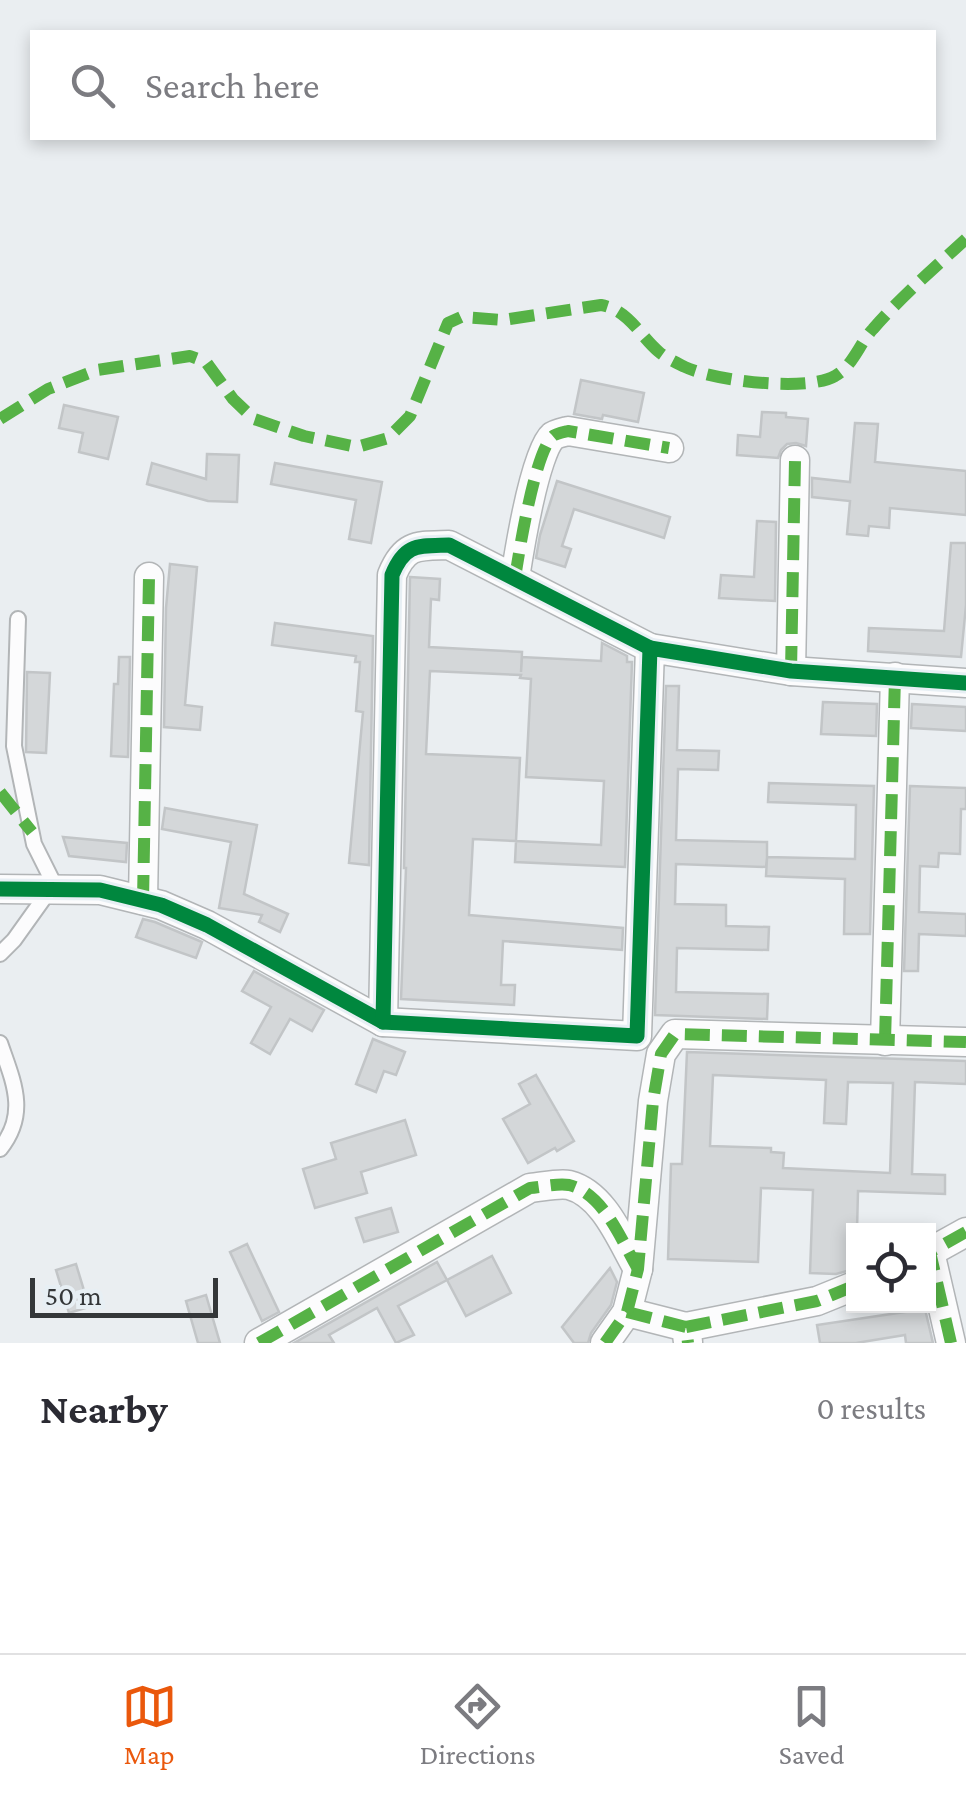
<!DOCTYPE html>
<html lang="en">
<head>
<meta charset="utf-8">
<style>
	body { margin:0; font-family:"Crimson Pro",serif; background:#f7f7f7; color:#2b2b33 }
	.controls { position:absolute; right:30px; bottom:30px; display:grid; overflow:hidden; border-radius:0px; box-shadow:0 5px 15px #0003 }
	.controls button { width:90px; height:90px; display:grid; place-items:center; padding:0; border:0; border-bottom:2px solid #e1e1e2; background:#fff; color:#2b2b33; font:50px sans-serif }
	.scale { position:absolute; left:30px; bottom:25px; width:188px; box-sizing:border-box; padding-left:10px; border:5px solid #343739; border-top:0; font-size:28px; line-height:35px; white-space:nowrap; color:#343739; -webkit-text-stroke:8px #e7eff4; paint-order:stroke }
	.list { margin:0; padding:0; list-style:none }
	h2 { display:flex; justify-content:space-between; align-items:center; height:130px; margin:0; padding:0 40px; font-size:42px }
	h2 small { font-size:32px; font-weight:400; color:#7c7c81 }
	.icon { flex:none; width:55px; height:55px; fill:none; stroke:currentColor; stroke-width:2; stroke-linecap:round; stroke-linejoin:round }
	.map { position:relative; flex:none; width:966px; height:1343px; overflow:hidden }
	.search { position:absolute; background:#fff; box-shadow:0 5px 15px #0003; left:30px; right:30px; top:30px; height:110px; display:flex; align-items:center; gap:25px; box-sizing:border-box; padding:0 35px; border-radius:0px; color:#7c7c81; font-size:38px }
	.sheet { height:310px; background:#fff }
	nav { display:flex; justify-content:space-around; align-items:center; box-sizing:border-box; height:140px; border-top:2px solid #e1e1e2; background:#fff; font-size:28px; color:#7c7c81 }
	nav a { display:grid; justify-items:center; gap:5px }
	nav .on { color:#ea580c }
	.map>svg:first-child { display:block }
	.building { fill:#d4d7d9; stroke:#c2c5c7; stroke-width:2.5; fill-rule:evenodd }
	.lines { fill:none; stroke-linecap:round; stroke-linejoin:round }
	.service-casing { stroke:#b2b5b7; stroke-width:18 }
	.minor-casing { stroke:#b2b5b7; stroke-width:31 }
	.service { stroke:#fcfcfd; stroke-width:14 }
	.minor { stroke:#fcfcfd; stroke-width:28 }
	.quiet { stroke:#56b246; stroke-width:12; stroke-dasharray:25 12; stroke-linecap:butt }
	.cycleway-casing { stroke:#e7eff4; stroke-width:21 }
	.cycleway { stroke:#00873e; stroke-width:15 }
</style>
</head>
<body>
<div class="map">
<svg width="966" height="1343" viewBox="0 0 966 1343">
	<rect width="100%" height="100%" fill="#eaeef1"/>
	<g class="building">
		<path d="M581,380l63,13 -6,29 -35,-7 -1,4 -28,-5z"/>
		<path d="M64,405l54,12 -10,42 -29,-7 4,-19 -24,-5z"/>
		<path d="M762,412l24,1v4l22,2 -2,27 -10,-3 -9,1 -6,6 -3,8 -41,-3 1,-20 22,2z"/>
		<path d="M855,423l23,1 -3,38 91,9v44l-76,-7 -1,20 -20,-2 -1,10 -21,-2 3,-33 -38,-4v-19l38,4z"/>
		<path d="M207,454l32,1 -2,47 -29,-1 -61,-17 5,-21 54,16z"/>
		<path d="M275,463l107,19 -11,61 -22,-4 7,-39 -85,-16z"/>
		<path d="M557,481l113,36 -6,21 -90,-29 -12,37 9,3 -6,18 -29,-9 4,-23z"/>
		<path d="M757,521l19,1 -1,79 -56,-3 2,-23 33,2z"/>
		<path d="M951,543h15v62l-5,52 -93,-6 1,-23 75,3z"/>
		<path d="M170,564l27,3 -12,138 17,2 -2,23 -36,-3 2,-119z"/>
		<path d="M410,577l30,2 -1,21 -8,-1 -2,48 93,5 -1,20 1,-15 79,4 1,-18 25,13v6h5l-7,205 -110,-5 1,-21 -43,-2 -4,76 154,13 -1,22 -119,-9 -2,44h14l-1,20 -113,-6 5,-131h-2zM430,671l91,4 -1,3 11,1 -5,98 78,4 -3,64 -85,-4 4,-83 -94,-4z"/>
		<path d="M275,623l98,13 -4,229 -20,-2 14,-151 -7,-1 4,-49h-5l1,-6 -84,-11z"/>
		<path d="M119,657h11l-2,100 -17,-1 3,-72h4z"/>
		<path d="M27,672l23,1 -4,80 -20,-1z"/>
		<path d="M666,686h13l-2,64 42,1 -1,19 -40,-1 -2,71 91,2v15l88,2 1,-54 -88,-3 1,-19 105,3 -4,148h-26l1,-55 -79,-3 1,-18 -1,9 -90,-3 -1,40 51,1v21l43,1 -1,23 -91,-2 -1,44 92,2 -1,25 -112,-4z"/>
		<path d="M823,702l54,2 -1,32 -55,-2z"/>
		<path d="M912,704l54,3v24l-55,-3z"/>
		<path d="M910,786l56,2v21h-5l-1,45 -21,-1 -1,14 -18,-1 -1,46 47,2v22l-47,-2 -1,37h-14z"/>
		<path d="M165,808l92,17 -13,69 44,20 -8,18 -21,-10 3,-7 -43,-7 12,-66 -69,-13z"/>
		<path d="M63,837l64,6 -1,19 -57,-6z"/>
		<path d="M143,919l12,3 47,20 -6,16 -60,-21z"/>
		<path d="M254,971l70,39 -12,21 -22,-12 -20,35 -19,-11 20,-36 -29,-16z"/>
		<path d="M373,1039l32,13 -9,23 -12,-4 -8,21 -20,-8z"/>
		<path d="M687,1052l279,9v23l-51,-2 -3,92 33,1v19l-87,-3 -1,39h-3v39l-18,5 -26,-1 3,-83 -52,-2 -3,74 -90,-3 3,-95h11zM713,1075l113,5 -2,43 22,1 2,-42 45,1 -3,90 -107,-5 1,-15 -13,-1v-4l-61,-2z"/>
		<path d="M536,1075l38,66 -17,10 -2,-3 -27,15 -25,-44 27,-15 -11,-20z"/>
		<path d="M405,1120l11,35 -55,17 6,21 -52,15 -12,-39 33,-10 -5,-16z"/>
		<path d="M391,1208l7,24 -34,10 -8,-24z"/>
		<path d="M247,1244l32,68 -17,9 -32,-69z"/>
		<path d="M492,1256l19,37 -45,23 -19,-36z"/>
		<path d="M437,1262l10,18 -49,26 16,29 -18,8 -19,-35 -48,27 5,8h-40z"/>
		<path d="M76,1264l13,43 -20,6 -13,-43z"/>
		<path d="M610,1268l7,14 -6,23 -20,28 -3,10h-14l-12,-16z"/>
		<path d="M206,1295l14,48h-22l-12,-42z"/>
		<path d="M925,1309l8,34h-27l-1,-8 -49,8h-36l-3,-18z"/>
	</g>
	<g class="lines">
		<defs>
			<g id="service">
				<path d="M18,619l-4,127 20,98 23,46"/>
				<path d="M0,954l14,-14 35,-49"/>
				<path d="M0,1043c13,38 29,70 0,106"/>
			</g>
			<g id="minor">
				<path d="M515,578c4,-26 20,-127 38,-142 2,-2 11,-4 15,-5l101,17"/>
				<path d="M791,671l4,-211"/>
				<path d="M0,889l100,1 61,15 46,20 176,97 254,14 13,-388 141,23 175,12"/>
				<path d="M143,900l6,-323"/>
				<path d="M383,1022l9,-447c13,-32 26,-29 57,-30l201,103"/>
				<path d="M885,1041l10,-364"/>
				<path d="M627,1312l59,15 2,15"/>
				<path d="M686,1327l131,-26 37,-15"/>
				<path d="M259,1343l271,-155c12,-1 28,-5 39,-3 35,9 52,55 69,84"/>
				<path d="M605,1343l22,-31 11,-43 15,-168 8,-47 14,-20 291,8"/>
				<path d="M951,1343l-21,-91 36,-20"/>
			</g>
		</defs>
		<use href="#service" class="service-casing"/>
		<use href="#minor" class="minor-casing"/>
		<use href="#service" class="service"/>
		<use href="#minor" class="minor"/>
		<g class="quiet">
			<path d="M0,419l48,-30 49,-19 93,-14 16,6 27,37 21,20 50,17 53,11 31,-9 22,-22 38,-93 13,-6 42,3 98,-15c28,5 38,30 58,47 7,6 18,11 26,15 29,14 123,25 150,9 18,-10 24,-32 38,-47 28,-32 61,-61 93,-90"/>
			<path d="M515,578c4,-26 20,-127 38,-142 2,-2 11,-4 15,-5l101,17"/>
			<path d="M791,671l4,-211"/>
			<path d="M0,792l32,40"/>
			<path d="M143,900l6,-323"/>
			<path d="M885,1041l10,-364"/>
			<path d="M627,1312l59,15 2,16"/>
			<path d="M686,1327l131,-26 37,-15"/>
			<path d="M259,1343l271,-155c12,-1 28,-5 39,-3 35,9 52,55 69,84"/>
			<path d="M605,1343l22,-31 11,-43 15,-168 8,-47 14,-20 291,8"/>
			<path d="M951,1343l-21,-91 36,-20"/>
		</g>
		<defs>
			<g id="cycleway">
				<path d="M0,889l100,1 61,15 46,20 176,97 254,14 13,-388 141,23 175,12"/>
				<path d="M383,1022l9,-447c13,-32 26,-29 57,-30l201,103"/>
			</g>
		</defs>
		<use href="#cycleway" class="cycleway-casing"/>
		<use href="#cycleway" class="cycleway"/>
	</g>
</svg>
<div class="controls">
<button><svg class="icon" aria-label="locate" viewBox="0 0 24 24"><circle cx="12" cy="12" r="6"/><path d="M12 2v4M12 18v4M2 12h4M18 12h4"/></svg></button>
</div>
<div class="scale">50 m</div>
<div class="search"><svg class="icon" aria-label="search" viewBox="0 0 24 24"><circle cx="10" cy="10" r="6"/><path d="M15 15l6 6"/></svg>Search here</div>
</div>
<section class="sheet">
<h2>Nearby<small>0 results</small></h2>
<ul class="list">
</ul>
</section>
<nav>
<a class="on"><svg class="icon" aria-label="map" viewBox="0 0 24 24"><path d="M3 6l6-2 6 2 6-2v14l-6 2-6-2-6 2zM9 4v14M15 6v14"/></svg>Map</a>
<a><svg class="icon" aria-label="directions" viewBox="0 0 24 24"><path d="M12 3l9 9-9 9-9-9zM9 14v-3h6M13 9l2 2-2 2"/></svg>Directions</a>
<a><svg class="icon" aria-label="saved" viewBox="0 0 24 24"><path d="M7 4h10v16l-5-4-5 4z"/></svg>Saved</a>
</nav>
</body>
</html>
